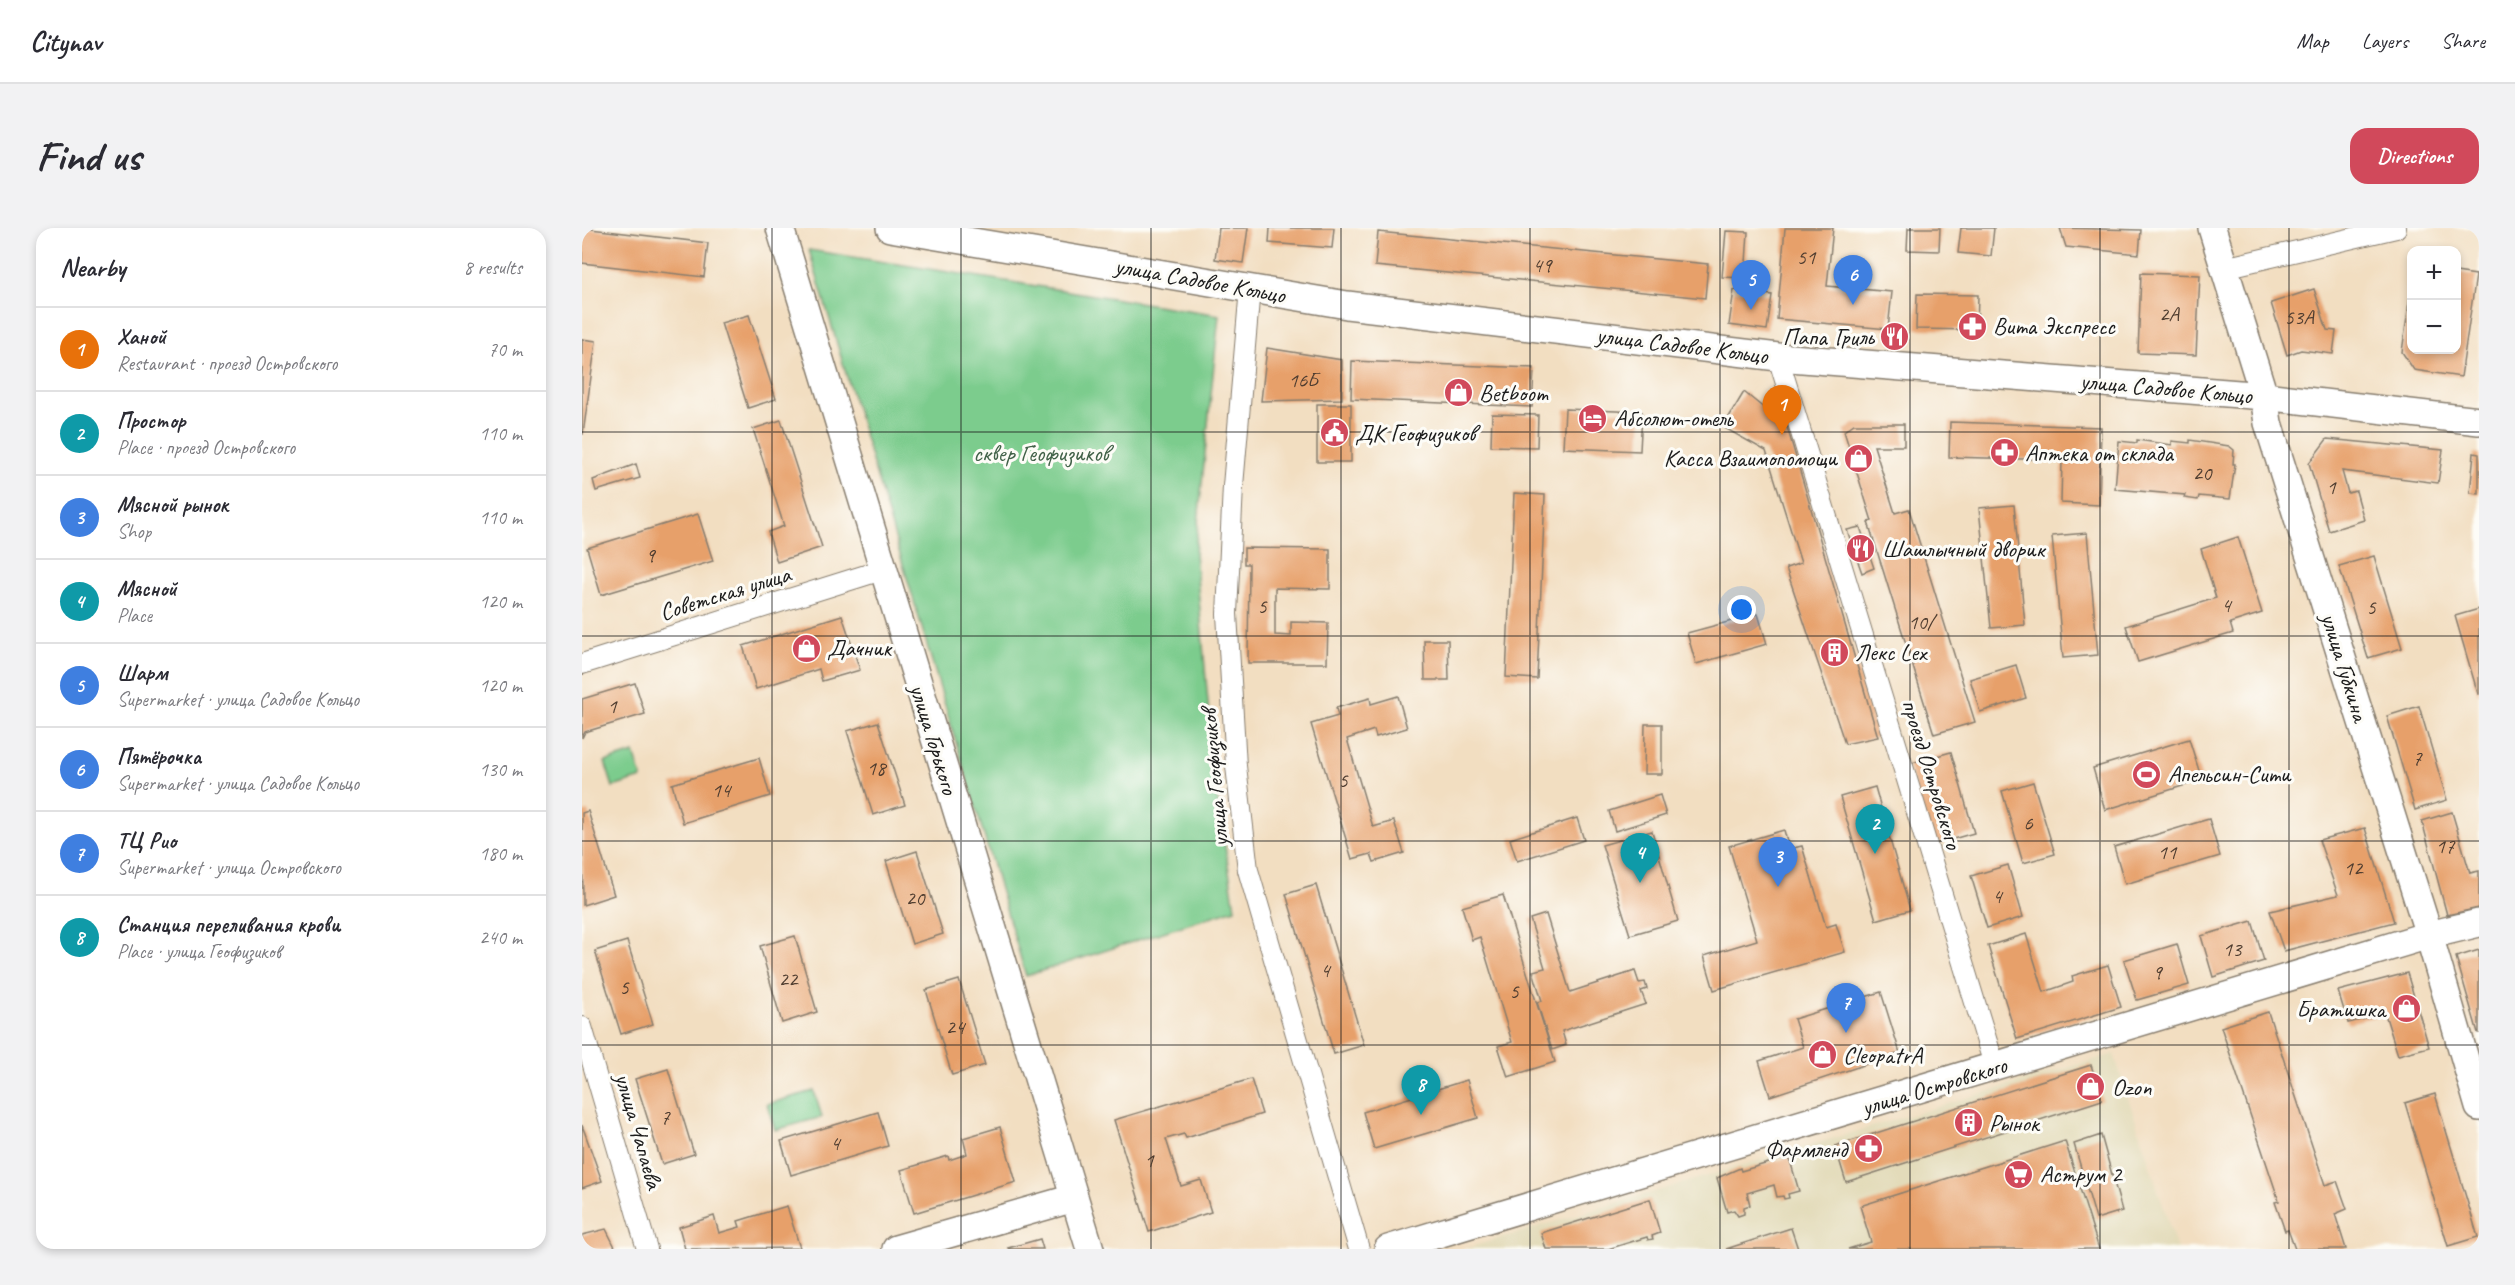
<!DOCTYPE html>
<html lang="en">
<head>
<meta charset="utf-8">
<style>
	body { margin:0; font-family:Caveat,sans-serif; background:#f2f2f3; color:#2b2b33 }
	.controls { position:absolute; right:18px; top:18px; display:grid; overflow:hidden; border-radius:12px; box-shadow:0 3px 9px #0003 }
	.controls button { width:54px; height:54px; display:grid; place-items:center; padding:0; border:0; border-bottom:2px solid #e1e1e2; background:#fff; color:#2b2b33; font:30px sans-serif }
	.you { position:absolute; left:1160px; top:382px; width:21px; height:21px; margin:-15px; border:4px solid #fff; border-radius:50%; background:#1a73e8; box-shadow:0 0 0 9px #1a73e833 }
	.badge { display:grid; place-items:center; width:39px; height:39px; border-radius:50%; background:#d1495b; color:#fff; font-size:20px; font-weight:700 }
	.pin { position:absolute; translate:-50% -50px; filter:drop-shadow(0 2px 3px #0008) }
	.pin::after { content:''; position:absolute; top:32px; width:21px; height:18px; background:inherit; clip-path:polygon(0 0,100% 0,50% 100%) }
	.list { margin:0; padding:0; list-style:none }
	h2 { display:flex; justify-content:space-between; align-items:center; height:78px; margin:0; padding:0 24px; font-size:26px }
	h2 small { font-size:20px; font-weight:400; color:#7c7c81 }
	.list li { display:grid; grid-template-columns:39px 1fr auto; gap:18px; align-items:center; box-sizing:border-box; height:84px; padding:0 24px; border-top:2px solid #e1e1e2 }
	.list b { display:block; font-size:22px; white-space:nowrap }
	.list p { margin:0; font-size:20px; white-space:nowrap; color:#7c7c81 }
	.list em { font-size:20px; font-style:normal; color:#7c7c81 }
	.map { position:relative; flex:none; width:1897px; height:1021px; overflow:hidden; border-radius:18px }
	header { display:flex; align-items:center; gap:36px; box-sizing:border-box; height:84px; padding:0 30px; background:#fff; border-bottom:2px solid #e1e1e2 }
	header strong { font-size:28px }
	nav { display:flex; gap:33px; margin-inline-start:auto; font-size:21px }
	.intro { display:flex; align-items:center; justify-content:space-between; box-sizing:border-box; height:144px; padding:0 36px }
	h1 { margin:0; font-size:42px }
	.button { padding:15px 27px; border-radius:18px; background:#d1495b; color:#fff; font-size:21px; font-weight:700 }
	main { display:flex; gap:36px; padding:0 36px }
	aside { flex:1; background:#fff; border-radius:18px; box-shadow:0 3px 9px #0003 }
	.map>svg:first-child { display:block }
	.built { fill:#e3dbba }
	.green { fill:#7bcc8d; stroke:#4c7454; stroke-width:1.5 }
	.building { fill:#e7a06b }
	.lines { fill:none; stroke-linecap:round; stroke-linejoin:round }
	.street-casing { stroke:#877d6e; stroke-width:22 }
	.secondary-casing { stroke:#877d6e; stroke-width:30 }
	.street { stroke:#fff; stroke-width:20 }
	.secondary { stroke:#fff; stroke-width:27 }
	.grid { fill:none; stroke:#1c1c1c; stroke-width:1.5; stroke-opacity:0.55 }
	.labels { text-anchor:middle; stroke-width:6; stroke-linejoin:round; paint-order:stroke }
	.number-label { font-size:21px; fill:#4f3d30 }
	.street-label { font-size:24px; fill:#1c1c1c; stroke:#fdfcf7 }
	.poi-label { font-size:24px; fill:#1c1c1c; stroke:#fdfcf7; text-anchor:start }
	.park-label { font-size:24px; fill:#426249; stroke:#fdfcf7 }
</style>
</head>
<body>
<header>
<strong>Citynav</strong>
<nav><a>Map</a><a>Layers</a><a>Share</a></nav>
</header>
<div class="intro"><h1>Find us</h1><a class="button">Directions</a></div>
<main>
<aside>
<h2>Nearby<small>8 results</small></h2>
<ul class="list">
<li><span class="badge" style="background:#e8710a">1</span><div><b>Ханой</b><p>Restaurant · проезд Островского</p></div><em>70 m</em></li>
<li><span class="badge" style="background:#0f9aa8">2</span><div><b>Простор</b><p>Place · проезд Островского</p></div><em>110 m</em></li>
<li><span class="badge" style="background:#3f7fe0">3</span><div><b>Мясной рынок</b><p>Shop</p></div><em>110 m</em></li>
<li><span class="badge" style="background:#0f9aa8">4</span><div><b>Мясной</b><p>Place</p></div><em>120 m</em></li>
<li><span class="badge" style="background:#3f7fe0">5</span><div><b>Шарм</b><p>Supermarket · улица Садовое Кольцо</p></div><em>120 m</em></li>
<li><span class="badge" style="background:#3f7fe0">6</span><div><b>Пятёрочка</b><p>Supermarket · улица Садовое Кольцо</p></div><em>130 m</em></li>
<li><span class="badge" style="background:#3f7fe0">7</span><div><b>ТЦ Рио</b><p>Supermarket · улица Островского</p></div><em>180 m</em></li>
<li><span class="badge" style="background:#0f9aa8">8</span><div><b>Станция переливания крови</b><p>Place · улица Геофизиков</p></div><em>240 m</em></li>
</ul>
</aside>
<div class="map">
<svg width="1897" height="1021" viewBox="0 0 1897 1021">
	<rect width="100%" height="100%" fill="#fdfcf7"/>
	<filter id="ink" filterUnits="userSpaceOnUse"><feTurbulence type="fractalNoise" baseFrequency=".0167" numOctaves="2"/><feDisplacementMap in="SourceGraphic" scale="12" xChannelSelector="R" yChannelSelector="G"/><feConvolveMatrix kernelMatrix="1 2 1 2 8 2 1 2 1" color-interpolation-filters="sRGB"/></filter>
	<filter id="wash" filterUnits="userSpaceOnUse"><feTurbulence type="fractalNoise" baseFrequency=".008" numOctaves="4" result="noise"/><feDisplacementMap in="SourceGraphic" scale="24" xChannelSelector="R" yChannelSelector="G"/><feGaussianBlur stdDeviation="1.35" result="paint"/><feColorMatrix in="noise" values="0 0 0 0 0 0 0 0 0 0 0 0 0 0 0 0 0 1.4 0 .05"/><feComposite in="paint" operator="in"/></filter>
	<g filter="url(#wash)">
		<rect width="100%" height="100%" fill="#f2dec1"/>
		<path class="built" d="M1532,826l63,195h-713z"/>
		<g class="green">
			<path d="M227,22l410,65 -24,238 20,230 20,126 -209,67z"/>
			<path d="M52,525l8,25 -29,9 -8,-25z"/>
			<path d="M232,863l8,26 -47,13 -8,-26z"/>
		</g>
		<g id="blocks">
			<g class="building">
				<path d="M0,0l126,15 -4,34 -122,-14z"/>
				<path d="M637,0h29l-5,35 -28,-4z"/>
				<path d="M688,0h64l-2,20 -63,-5z"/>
				<path d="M1203,0h48l-6,58 65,6 -4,37 -111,-10z"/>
				<path d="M1326,0h32l-1,23 -32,-1z"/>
				<path d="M1379,0h33l-3,28 -33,-3z"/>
				<path d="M1478,0l81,2 -2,24 -73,-7z"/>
				<path d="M1144,3l22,1 -3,46 -23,-1z"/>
				<path d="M796,4l330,32 -3,34 -330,-32z"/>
				<path d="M1874,44l20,3 -15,102 -47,-7 -12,-18 8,-57 2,55h44z"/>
				<path d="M1559,45l59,2 -4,80 -58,-2z"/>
				<path d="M1732,61l13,41 9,1 -3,23 -32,-4 -14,5 -16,-52z"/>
				<path d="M1152,62l38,5 -5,35 -38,-5z"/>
				<path d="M1335,66l61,1 -1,35 -61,-1z"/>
				<path d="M167,87l27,84 -28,9 -27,-85z"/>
				<path d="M0,111l14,2 -13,93h-1z"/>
				<path d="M685,120l75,12v39l-81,2z"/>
				<path d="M770,133l182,7 -2,39 -181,-8z"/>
				<path d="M1162,164l43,35 91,310 -33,7 -59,-176 15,-5 -35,-112 -43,-24z"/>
				<rect x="735" y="176" width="34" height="58"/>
				<path d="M983,181l77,3 -2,39 -77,-3z"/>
				<path d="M910,186l46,1 -1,32 -46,-1z"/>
				<path d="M199,192l41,127 -45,15 -9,-30 16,-6 -31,-97z"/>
				<path d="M1368,194l151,5 -2,78 -38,-2 1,-43 -113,-3z"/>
				<path d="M1272,196h50v22h-30l21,67 14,-4 66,213 -41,12 -66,-212 4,-1 -28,-90z"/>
				<path d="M1745,211l116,11 -5,33 -96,-12 6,22 8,-2 8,29 -35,11 -20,-68z"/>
				<path d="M1555,212l35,5v-4l18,2v-3l39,6 5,4 -1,14h2l-5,35 -31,-3 -1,4 -14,-2 1,-3 -70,-6 4,-48 18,2z"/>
				<path d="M1892,225l5,1v40l-9,-1z"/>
				<path d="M54,236l4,14 -44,13 -3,-11z"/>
				<path d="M932,265l31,2 -8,184 -31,-2z"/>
				<path d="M1432,277l11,120 -34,3 -12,-120z"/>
				<path d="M116,286l15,47 -112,34 -14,-47z"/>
				<path d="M1278,299l14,41 -12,5 -15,-43z"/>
				<path d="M1505,305l11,122 -35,3 -11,-122z"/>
				<path d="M1656,309l24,76 -32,10 3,10 -95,29 -12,-36 90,-28 -15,-49z"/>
				<path d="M662,320l86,1v40l-55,-1v47l16,1v-14l37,1 -1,40h-79l1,-99h-5z"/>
				<path d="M1792,328l28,92 -34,10 -29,-92z"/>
				<path d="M1897,381v85h-1l-23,-78z"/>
				<path d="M1176,386l9,30 -71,20 -9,-31z"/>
				<path d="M260,387l18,55 -38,11 -3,-12 -63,20 -13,-43z"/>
				<path d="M842,412h24l1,40h-24z"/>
				<path d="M1434,437l10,33 -46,14 -10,-33z"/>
				<path d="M53,455l10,31 -60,18 -3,6v-39z"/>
				<path d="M816,468l9,32 -31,9 -2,-7 -27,9 26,88 21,-6 10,32 -30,9 -3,-8 -19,5 -41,-135 27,-8 -2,-8 34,-10 1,6z"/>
				<path d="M1837,478l28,94 -32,10 -28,-94z"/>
				<path d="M296,494l27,83 -32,10 -26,-84z"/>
				<path d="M1063,496h17v50h-18z"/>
				<path d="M1607,511l13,41 -97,30 -12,-42z"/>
				<path d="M1369,524l23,81 -42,12 -24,-81z"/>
				<path d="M177,530l11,38 -87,27 -11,-39z"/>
				<path d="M1451,554l22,72 -32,9 -21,-72z"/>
				<path d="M1293,559l35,123 -34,10 -36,-123z"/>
				<path d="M1078,567l6,20 -51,16 -6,-20z"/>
				<path d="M6,583l26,84 -31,10 -1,-92z"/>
				<path d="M1870,584l18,61 9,-2v37l-32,7 -25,-94z"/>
				<path d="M995,590l7,22 -67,21 -7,-22z"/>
				<path d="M1627,591l11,37 -95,28 -11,-37z"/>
				<path d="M1783,600l29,94 -110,29 -14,-40 68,-16 -19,-55z"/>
				<path d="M1202,602l5,19 13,-3 24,81 10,-3 9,28 -131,38 -10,-34 53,-16 -28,-94z"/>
				<path d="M1070,603l26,90 -48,14 -28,-90z"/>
				<path d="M335,623l26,83 -31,10 -26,-83z"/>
				<path d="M1426,637l15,52 -36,11 -16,-52z"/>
				<path d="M734,657l48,160 -30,9 -48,-160z"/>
				<path d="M921,667l52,167 -47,15 -10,-31 14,-4 -32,-105 -8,3 -10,-33z"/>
				<path d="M964,686l24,78 65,-21 4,12 6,-1 2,7 -6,2 5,13 -84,27 4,14 -14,5 -15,-48 5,-1 -9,-30 12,-3 -15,-49z"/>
				<path d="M1670,693l12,40 -51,16 -12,-41z"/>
				<path d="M1444,706l18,58 29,-10 -1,-6 36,-11 13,42 -104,32 -29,-93z"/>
				<path d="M213,708l22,76 -35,11 -22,-77z"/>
				<path d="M45,713l26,83 -32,10 -26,-83z"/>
				<path d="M1595,716l12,41 -52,15 -13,-40z"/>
				<path d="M1897,722v83h-1l-22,-76z"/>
				<path d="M1825,745l22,74 -31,8 -13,-41 -37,9 -10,-32z"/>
				<path d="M377,752l26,85 -33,10 -26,-85z"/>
				<path d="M1299,764l19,61 -130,43 -11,-35 44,-14 -9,-28z"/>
				<path d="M1686,784l57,173 12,-4 10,28 -12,5 11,35h-51l-7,-19 -3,1 -10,-29 4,-1 -58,-174z"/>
				<path d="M1509,837l11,35 -256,82 -11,-36z"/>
				<path d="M86,841l26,85 -32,10 -27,-85z"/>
				<path d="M669,851l11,35 -76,24 -2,-4 -18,5 15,47 20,-6 10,32 -62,20 -35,-112z"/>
				<path d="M885,852l11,38 -104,31 -11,-37z"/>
				<path d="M1853,866l43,143 -30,9 -43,-143z"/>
				<path d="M296,884l10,34 -97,29 -10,-34z"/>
				<path d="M0,897l20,56 -20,7z"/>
				<path d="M418,899l16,55 -102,31 -13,-43 47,-14 1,4 18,-6 -4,-16z"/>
				<path d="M1519,907l21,76 -26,8 -22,-75z"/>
				<path d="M1483,913l34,108h-251l23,-7 -11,-36z"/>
				<path d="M1207,929l10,34 -11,3 1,4 -5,1 -1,-3 -6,1 -3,-12 -27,8 3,12 -6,2v7l-6,2 -4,-6 -7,2 -10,-34 23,-10 1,3z"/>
				<path d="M1068,971l10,34 -8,3 1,3 -5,1 -1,-3 -39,12h-62l-5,-16z"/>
				<path d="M205,978l13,42 -115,1 -6,-22 35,-11 5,17 21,-6 -2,-6z"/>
				<path d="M1209,1000l7,21h-72z"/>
				<path d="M24,1001l10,20h-34v-14z"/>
				<path d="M458,1011l3,10h-34l-1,-1z"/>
			</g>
		</g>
	</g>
	<g filter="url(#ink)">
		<use href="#blocks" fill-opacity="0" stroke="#877d6e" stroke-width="1.5"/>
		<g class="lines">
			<defs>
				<g id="street">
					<path d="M1642,40l172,-40"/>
					<path d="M668,60l-17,198 -6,128 9,152 12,104 111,379"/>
					<path d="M1196,129l217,711"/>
					<path d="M0,436l300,-94"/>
					<path d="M0,799l65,222"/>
				</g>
				<g id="secondary">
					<path d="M198,0l310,1021"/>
					<path d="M308,0l457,77 431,52 486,39 215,25"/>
					<path d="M1630,0l52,168 4,27 161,512 50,172"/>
					<path d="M314,1021l178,-51"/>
					<path d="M806,1021l1041,-314 50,-12"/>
				</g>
			</defs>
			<use href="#street" class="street-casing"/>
			<use href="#secondary" class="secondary-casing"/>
			<use href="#street" class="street"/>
			<use href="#secondary" class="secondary"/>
		</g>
	</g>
	<path class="grid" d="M190,0v1021M379,0v1021M569,0v1021M759,0v1021M948,0v1021M1138,0v1021M1328,0v1021M1518,0v1021M1707,0v1021M0,204h1897M0,408h1897M0,613h1897M0,817h1897"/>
	<defs>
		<symbol id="pharmacy-disc" viewBox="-11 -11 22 22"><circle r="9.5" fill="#d1495b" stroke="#fdfcf7"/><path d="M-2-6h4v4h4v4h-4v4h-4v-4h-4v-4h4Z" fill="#fff"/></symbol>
		<symbol id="restaurant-disc" viewBox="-11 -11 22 22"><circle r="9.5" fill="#d1495b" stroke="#fdfcf7"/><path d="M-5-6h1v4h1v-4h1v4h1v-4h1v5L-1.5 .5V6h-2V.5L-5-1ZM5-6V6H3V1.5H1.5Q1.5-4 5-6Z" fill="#fff"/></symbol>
		<symbol id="shop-disc" viewBox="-11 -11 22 22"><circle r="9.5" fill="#d1495b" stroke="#fdfcf7"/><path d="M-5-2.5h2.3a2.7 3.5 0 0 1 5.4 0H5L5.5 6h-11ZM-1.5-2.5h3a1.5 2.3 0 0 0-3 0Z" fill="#fff"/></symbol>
		<symbol id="hotel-disc" viewBox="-11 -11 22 22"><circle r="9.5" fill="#d1495b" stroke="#fdfcf7"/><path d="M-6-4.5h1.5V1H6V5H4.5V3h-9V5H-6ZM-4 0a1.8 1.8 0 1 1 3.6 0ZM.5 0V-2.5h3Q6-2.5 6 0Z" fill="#fff"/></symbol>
		<symbol id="civic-disc" viewBox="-11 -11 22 22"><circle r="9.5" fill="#d1495b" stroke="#fdfcf7"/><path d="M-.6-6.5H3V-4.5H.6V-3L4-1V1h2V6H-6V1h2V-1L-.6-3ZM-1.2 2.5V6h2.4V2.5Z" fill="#fff"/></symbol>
		<symbol id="building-disc" viewBox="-11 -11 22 22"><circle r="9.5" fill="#d1495b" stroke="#fdfcf7"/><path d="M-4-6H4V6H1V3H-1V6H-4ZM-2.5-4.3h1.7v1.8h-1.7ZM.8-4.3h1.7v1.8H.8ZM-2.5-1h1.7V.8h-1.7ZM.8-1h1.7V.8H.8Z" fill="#fff"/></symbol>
		<symbol id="stadium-disc" viewBox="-11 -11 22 22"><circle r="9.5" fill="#d1495b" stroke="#fdfcf7"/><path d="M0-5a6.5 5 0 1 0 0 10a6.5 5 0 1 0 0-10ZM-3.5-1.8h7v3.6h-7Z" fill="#fff"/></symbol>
		<symbol id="supermarket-disc" viewBox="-11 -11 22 22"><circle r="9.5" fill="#d1495b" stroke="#fdfcf7"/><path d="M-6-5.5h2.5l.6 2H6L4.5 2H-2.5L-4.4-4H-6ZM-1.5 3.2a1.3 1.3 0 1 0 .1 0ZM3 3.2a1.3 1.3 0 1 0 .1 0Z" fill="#fff"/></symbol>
	</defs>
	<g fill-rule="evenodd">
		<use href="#pharmacy-disc" x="1374" y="82" width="33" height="33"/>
		<use href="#restaurant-disc" x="1296" y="92" width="33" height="33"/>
		<use href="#shop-disc" x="860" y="148" width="33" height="33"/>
		<use href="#hotel-disc" x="994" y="174" width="33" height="33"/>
		<use href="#civic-disc" x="736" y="188" width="33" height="33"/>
		<use href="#pharmacy-disc" x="1406" y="208" width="33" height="33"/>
		<use href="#shop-disc" x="1260" y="214" width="33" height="33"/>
		<use href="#restaurant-disc" x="1262" y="304" width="33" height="33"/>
		<use href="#shop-disc" x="208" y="404" width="33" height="33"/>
		<use href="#building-disc" x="1236" y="408" width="33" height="33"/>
		<use href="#stadium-disc" x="1548" y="530" width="33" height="33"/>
		<use href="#shop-disc" x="1808" y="764" width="33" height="33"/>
		<use href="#shop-disc" x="1224" y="810" width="33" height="33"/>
		<use href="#shop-disc" x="1492" y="842" width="33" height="33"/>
		<use href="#building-disc" x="1370" y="878" width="33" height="33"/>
		<use href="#pharmacy-disc" x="1270" y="904" width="33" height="33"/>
		<use href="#supermarket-disc" x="1420" y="930" width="33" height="33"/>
	</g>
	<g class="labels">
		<g class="number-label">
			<text x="1224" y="36">51</text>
			<text x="960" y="44">49</text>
			<text x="1587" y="93">2А</text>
			<text x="1717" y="96">53А</text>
			<text x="721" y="159">16Б</text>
			<text x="1620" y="252">20</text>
			<text x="1749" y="266">1</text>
			<text x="68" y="334">9</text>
			<text x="1644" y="384">4</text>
			<text x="680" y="385">5</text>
			<text x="1789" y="386">5</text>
			<text x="1339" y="401">10/</text>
			<text x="30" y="485">1</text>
			<text x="1835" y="537">7</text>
			<text x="294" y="547">18</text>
			<text x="761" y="559">5</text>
			<text x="139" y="569">14</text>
			<text x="1446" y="602">6</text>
			<text x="1863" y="625">17</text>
			<text x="1585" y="631">11</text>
			<text x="1771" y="647">12</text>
			<text x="1415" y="675">4</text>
			<text x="333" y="677">20</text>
			<text x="1650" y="728">13</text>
			<text x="743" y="749">4</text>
			<text x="1575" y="751">9</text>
			<text x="206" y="758">22</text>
			<text x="42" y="766">5</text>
			<text x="932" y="770">5</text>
			<text x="373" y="806">24</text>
			<text x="83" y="896">7</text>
			<text x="253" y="922">4</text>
			<text x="567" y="939">1</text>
		</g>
		<g class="street-label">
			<text transform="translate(618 52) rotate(10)" y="8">улица Садовое Кольцо</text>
			<text transform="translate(1100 117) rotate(7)" y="8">улица Садовое Кольцо</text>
			<text transform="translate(1584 160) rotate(5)" y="8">улица Садовое Кольцо</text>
			<text transform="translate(143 365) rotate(-17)" y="8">Советская улица</text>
			<text transform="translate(1763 439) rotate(73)" y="8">улица Губкина</text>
			<text transform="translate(352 511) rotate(73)" y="8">улица Горького</text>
			<text transform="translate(1350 546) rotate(73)" y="8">проезд Островского</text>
			<text transform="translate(632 550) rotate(-95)" y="8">улица Геофизиков</text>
			<text transform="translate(1352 858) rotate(-17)" y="8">улица Островского</text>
			<text transform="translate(57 903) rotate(74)" y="8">улица Чапаева</text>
		</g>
		<g class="poi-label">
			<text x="1411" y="106">Вита Экспресс</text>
			<text x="1292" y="117" text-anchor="end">Папа Гриль</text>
			<text x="897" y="173">Betboom</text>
			<text x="1032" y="198">Абсолют-отель</text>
			<text x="773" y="213">ДК Геофизиков</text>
			<text x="1443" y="233">Аптека от склада</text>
			<text x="1255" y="238" text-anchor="end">Касса Взаимопомощи</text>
			<text x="1300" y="329">Шашлычный дворик</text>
			<text x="245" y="428">Дачник</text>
			<text x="1273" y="432">Лекс Lex</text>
			<text x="1586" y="554">Апельсин-Сити</text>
			<text x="1803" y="789" text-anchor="end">Братишка</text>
			<text x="1261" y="835">CleopatrA</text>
			<text x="1530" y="867">Ozon</text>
			<text x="1407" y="903">Рынок</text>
			<text x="1265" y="929" text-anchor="end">Фармленд</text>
			<text x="1458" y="954">Аструм 2</text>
		</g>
		<g class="park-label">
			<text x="459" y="233">cквер Геофизиков</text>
		</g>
	</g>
</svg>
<div class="controls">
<button>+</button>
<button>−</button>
</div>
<div class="you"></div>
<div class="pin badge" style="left:1200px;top:207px;background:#e8710a">1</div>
<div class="pin badge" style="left:1293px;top:626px;background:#0f9aa8">2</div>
<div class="pin badge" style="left:1196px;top:659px;background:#3f7fe0">3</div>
<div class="pin badge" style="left:1058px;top:655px;background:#0f9aa8">4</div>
<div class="pin badge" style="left:1169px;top:82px;background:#3f7fe0">5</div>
<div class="pin badge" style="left:1271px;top:77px;background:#3f7fe0">6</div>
<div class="pin badge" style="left:1264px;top:805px;background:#3f7fe0">7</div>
<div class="pin badge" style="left:839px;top:887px;background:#0f9aa8">8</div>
</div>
</main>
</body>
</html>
